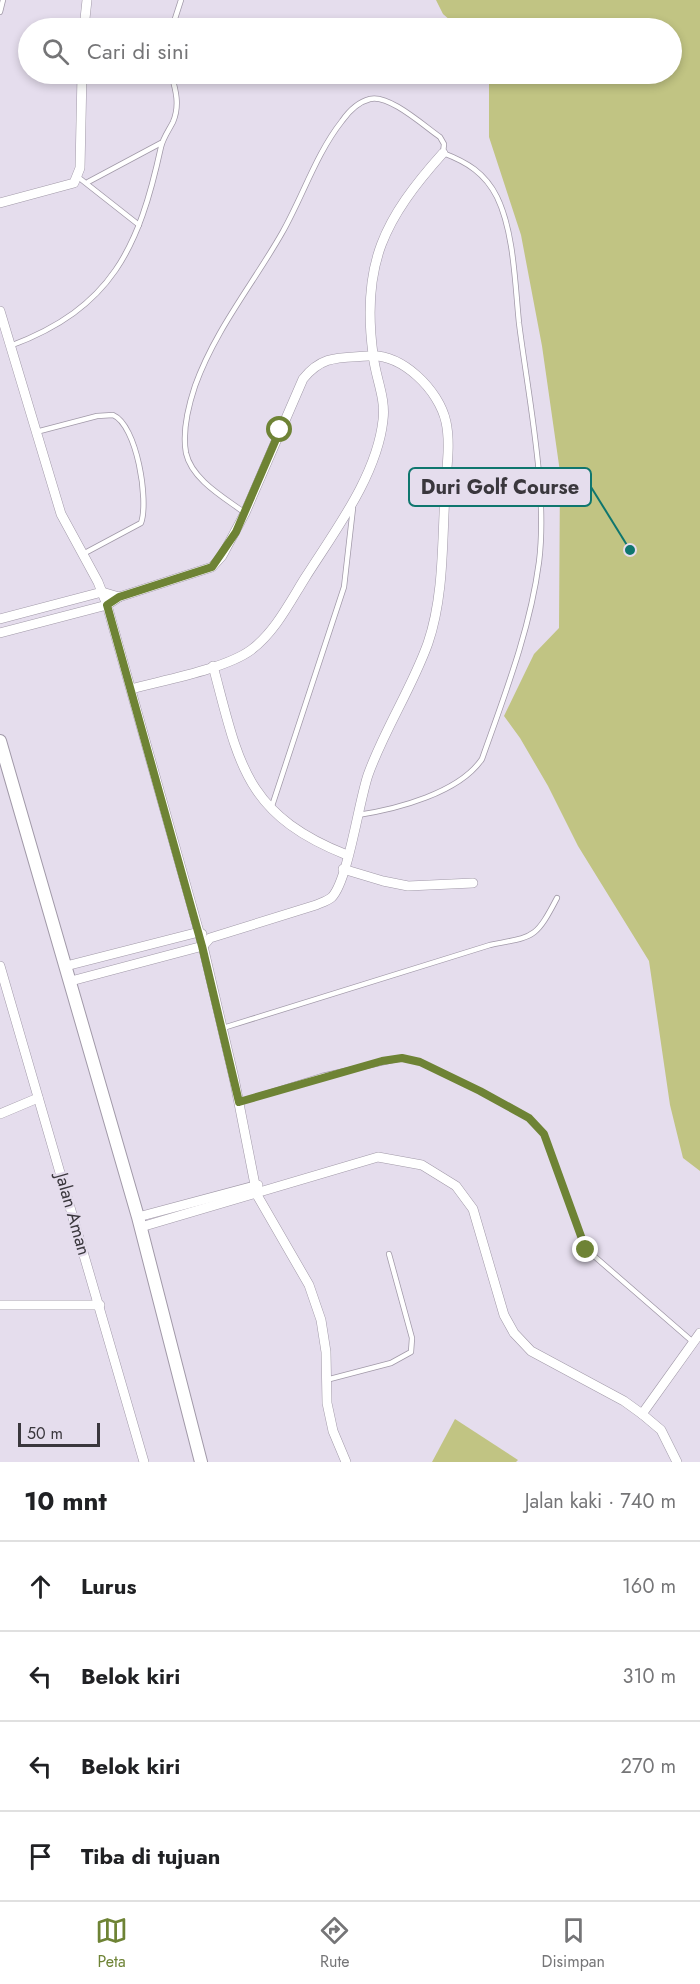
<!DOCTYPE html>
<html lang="id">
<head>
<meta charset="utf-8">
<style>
	body { margin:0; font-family:Jost,sans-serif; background:#f6f6f6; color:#202124 }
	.scale { position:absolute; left:18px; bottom:15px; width:82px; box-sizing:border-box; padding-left:6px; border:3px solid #3a373d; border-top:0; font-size:16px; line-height:21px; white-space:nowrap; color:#3a373d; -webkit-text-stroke:4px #e5dded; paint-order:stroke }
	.stop { position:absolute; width:18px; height:18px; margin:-14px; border:4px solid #6e8335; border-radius:50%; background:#fff }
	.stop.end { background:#6e8335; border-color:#fff; box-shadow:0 2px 6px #0008 }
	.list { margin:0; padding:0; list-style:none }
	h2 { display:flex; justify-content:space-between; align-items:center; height:78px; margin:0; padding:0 24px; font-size:26px }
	h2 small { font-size:20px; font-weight:400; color:#757577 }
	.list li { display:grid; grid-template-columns:39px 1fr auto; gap:18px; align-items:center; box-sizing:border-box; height:90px; padding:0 24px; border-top:2px solid #e0e0e0 }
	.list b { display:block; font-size:22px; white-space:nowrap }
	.list em { font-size:20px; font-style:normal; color:#757577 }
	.icon { flex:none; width:33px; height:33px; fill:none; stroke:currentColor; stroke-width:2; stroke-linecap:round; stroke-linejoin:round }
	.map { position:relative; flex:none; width:700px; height:1462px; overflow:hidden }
	.search { position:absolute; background:#fff; box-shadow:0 3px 9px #0003; left:18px; right:18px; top:18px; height:66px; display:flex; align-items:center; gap:15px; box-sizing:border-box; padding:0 21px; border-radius:33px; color:#757577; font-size:22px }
	.sheet { height:438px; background:#fff }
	nav { display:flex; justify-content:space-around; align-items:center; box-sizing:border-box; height:84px; border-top:2px solid #e0e0e0; background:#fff; font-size:16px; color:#757577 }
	nav a { display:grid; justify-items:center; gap:3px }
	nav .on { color:#6e8335 }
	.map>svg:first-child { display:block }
	.green { fill:#c1c483 }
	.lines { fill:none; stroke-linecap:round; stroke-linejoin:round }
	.service-casing { stroke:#a199a8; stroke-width:6 }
	.minor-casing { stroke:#a199a8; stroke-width:10 }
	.tertiary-casing { stroke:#a199a8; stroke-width:14 }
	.service { stroke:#fff; stroke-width:4.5 }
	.minor { stroke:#fff; stroke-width:9 }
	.tertiary { stroke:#fff; stroke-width:12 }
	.route { stroke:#6e8335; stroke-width:8 }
	.labels { text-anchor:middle; stroke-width:4.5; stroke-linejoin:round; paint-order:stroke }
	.street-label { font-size:18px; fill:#3a373d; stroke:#e5dded }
	.leader { fill:none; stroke:#0f766e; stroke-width:2 }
	.callout-dot { fill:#0f766e; stroke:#e5dded; stroke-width:2 }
	.callout { fill:#e5dded; stroke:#0f766e; stroke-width:2 }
	.callout-label { font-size:20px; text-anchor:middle; font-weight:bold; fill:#3a373d }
</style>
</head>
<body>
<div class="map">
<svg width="700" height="1462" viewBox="0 0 700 1462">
	<rect width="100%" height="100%" fill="#e5dded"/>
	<g class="green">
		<path d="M436,0h264v1171l-17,-13 -13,-53 -21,-144 -71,-115 -30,-60 -28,-48 -16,-22 30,-62 25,-26 1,-156 -18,-126 -21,-111 -32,-98v-63h183v-46h-213l-16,-14z"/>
		<path d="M455,1419l63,41 -2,2h-84z"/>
	</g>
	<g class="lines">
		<defs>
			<g id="service">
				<path d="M0,12l3,-12"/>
				<path d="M172,28l9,-28"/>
				<path d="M78,177l61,48"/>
				<path d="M88,182l73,-39"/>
				<path d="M10,346c102,-38 129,-98 151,-199 2,-9 8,-17 12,-25 7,-16 3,-32 -2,-48"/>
				<path d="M36,432l61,-16 16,-1c24,10 36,86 28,108l-58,31"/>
				<path d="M245,513c-20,-15 -53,-33 -59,-60 -4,-22 2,-46 9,-67 20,-56 58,-102 87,-153 21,-37 34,-79 60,-112 7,-10 16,-19 28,-22 19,-5 54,27 70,38l4,7 -1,9c24,9 42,20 54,44 17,35 18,87 22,126 9,72 29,168 20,239 -9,68 -34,132 -57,197 -23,34 -85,50 -124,56"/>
				<path d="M271,809l73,-222 9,-79"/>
				<path d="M223,1028l267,-83c44,-9 45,-5 67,-47"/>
				<path d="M239,1102l83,-26 80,-18 18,4 60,29 49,27 15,16 42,115 107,93"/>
				<path d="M326,1380l65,-17 20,-11 1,-14 -23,-84"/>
			</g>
			<g id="minor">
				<path d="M84,28l3,-28"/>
				<path d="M0,203l74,-20 6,-15 2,-94"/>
				<path d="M0,311l61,203 37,68 9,23 96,341 31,132 23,117 52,90 12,35 5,32 1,51 6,28 13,31"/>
				<path d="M0,619l102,-27 17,5 -12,8 -107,28"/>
				<path d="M213,666c26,97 31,148 134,189"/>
				<path d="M131,689c33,-9 94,-20 120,-39 24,-18 39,-48 54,-72 29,-46 72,-102 78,-158 3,-23 -8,-43 -10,-66 -12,-90 11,-135 70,-201"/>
				<path d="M343,869l40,12 25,5 65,-3"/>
				<path d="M0,966l144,496"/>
				<path d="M66,966l133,-34 3,2"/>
				<path d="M71,981l132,-35 7,-8 106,-33c4,-2 12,-4 16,-8 16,-17 27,-96 36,-122 16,-45 44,-87 60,-132 16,-47 14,-100 17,-149 1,-23 6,-49 1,-72 -7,-32 -44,-69 -78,-66 -29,2 -46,-1 -65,23l-58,134 -23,43 -10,11 -93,30"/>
				<path d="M0,1114l38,-16"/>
				<path d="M138,1217l120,-32"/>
				<path d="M141,1227l237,-70 44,8 34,21 17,23 31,106 10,18 17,18 93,50 18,13 19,16 16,32"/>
				<path d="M0,1305h100"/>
				<path d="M642,1414l58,-81"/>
			</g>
			<path id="tertiary" d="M0,741l138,476 63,245"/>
		</defs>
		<use href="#service" class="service-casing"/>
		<use href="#minor" class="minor-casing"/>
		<use href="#tertiary" class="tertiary-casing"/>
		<use href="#service" class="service"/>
		<use href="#minor" class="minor"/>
		<use href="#tertiary" class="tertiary"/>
	</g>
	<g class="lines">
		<path class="route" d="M280,430l-44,102 -24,35 -93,30 -12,8 95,341 37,156 143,-41 20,-3 18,4 60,29 49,27 15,16 42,116"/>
	</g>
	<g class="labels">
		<g class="street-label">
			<text transform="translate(73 1214) rotate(74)" y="6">Jalan Aman</text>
		</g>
	</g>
	<path class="leader" d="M630 550L591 487"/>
	<circle class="callout-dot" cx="630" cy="550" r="6"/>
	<rect class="callout" x="409" y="468" width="182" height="38" rx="6"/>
	<g class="callout-label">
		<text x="500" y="494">Duri Golf Course</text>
	</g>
</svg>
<div class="scale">50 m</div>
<div class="stop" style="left:280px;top:430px"></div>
<div class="stop end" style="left:586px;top:1250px"></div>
<div class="search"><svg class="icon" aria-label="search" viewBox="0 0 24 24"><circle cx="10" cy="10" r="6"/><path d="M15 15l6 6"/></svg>Cari di sini</div>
</div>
<section class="sheet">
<h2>10 mnt<small>Jalan kaki · 740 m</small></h2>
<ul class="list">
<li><svg class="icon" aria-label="ahead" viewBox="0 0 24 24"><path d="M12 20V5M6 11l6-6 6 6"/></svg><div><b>Lurus</b></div><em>160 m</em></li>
<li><svg class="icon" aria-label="left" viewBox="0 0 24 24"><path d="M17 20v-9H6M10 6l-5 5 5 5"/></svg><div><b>Belok kiri</b></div><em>310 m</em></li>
<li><svg class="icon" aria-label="left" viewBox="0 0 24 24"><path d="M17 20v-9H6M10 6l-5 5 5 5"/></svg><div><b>Belok kiri</b></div><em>270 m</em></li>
<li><svg class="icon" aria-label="arrive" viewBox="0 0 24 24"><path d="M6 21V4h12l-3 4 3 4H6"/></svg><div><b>Tiba di tujuan</b></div></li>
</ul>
</section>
<nav>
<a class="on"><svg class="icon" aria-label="map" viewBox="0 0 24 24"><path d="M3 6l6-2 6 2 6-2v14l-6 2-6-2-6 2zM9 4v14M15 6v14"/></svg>Peta</a>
<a><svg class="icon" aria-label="directions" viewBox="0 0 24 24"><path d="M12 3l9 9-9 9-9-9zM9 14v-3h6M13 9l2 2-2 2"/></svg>Rute</a>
<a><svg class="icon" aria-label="saved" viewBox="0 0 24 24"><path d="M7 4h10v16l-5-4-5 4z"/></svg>Disimpan</a>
</nav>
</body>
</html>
